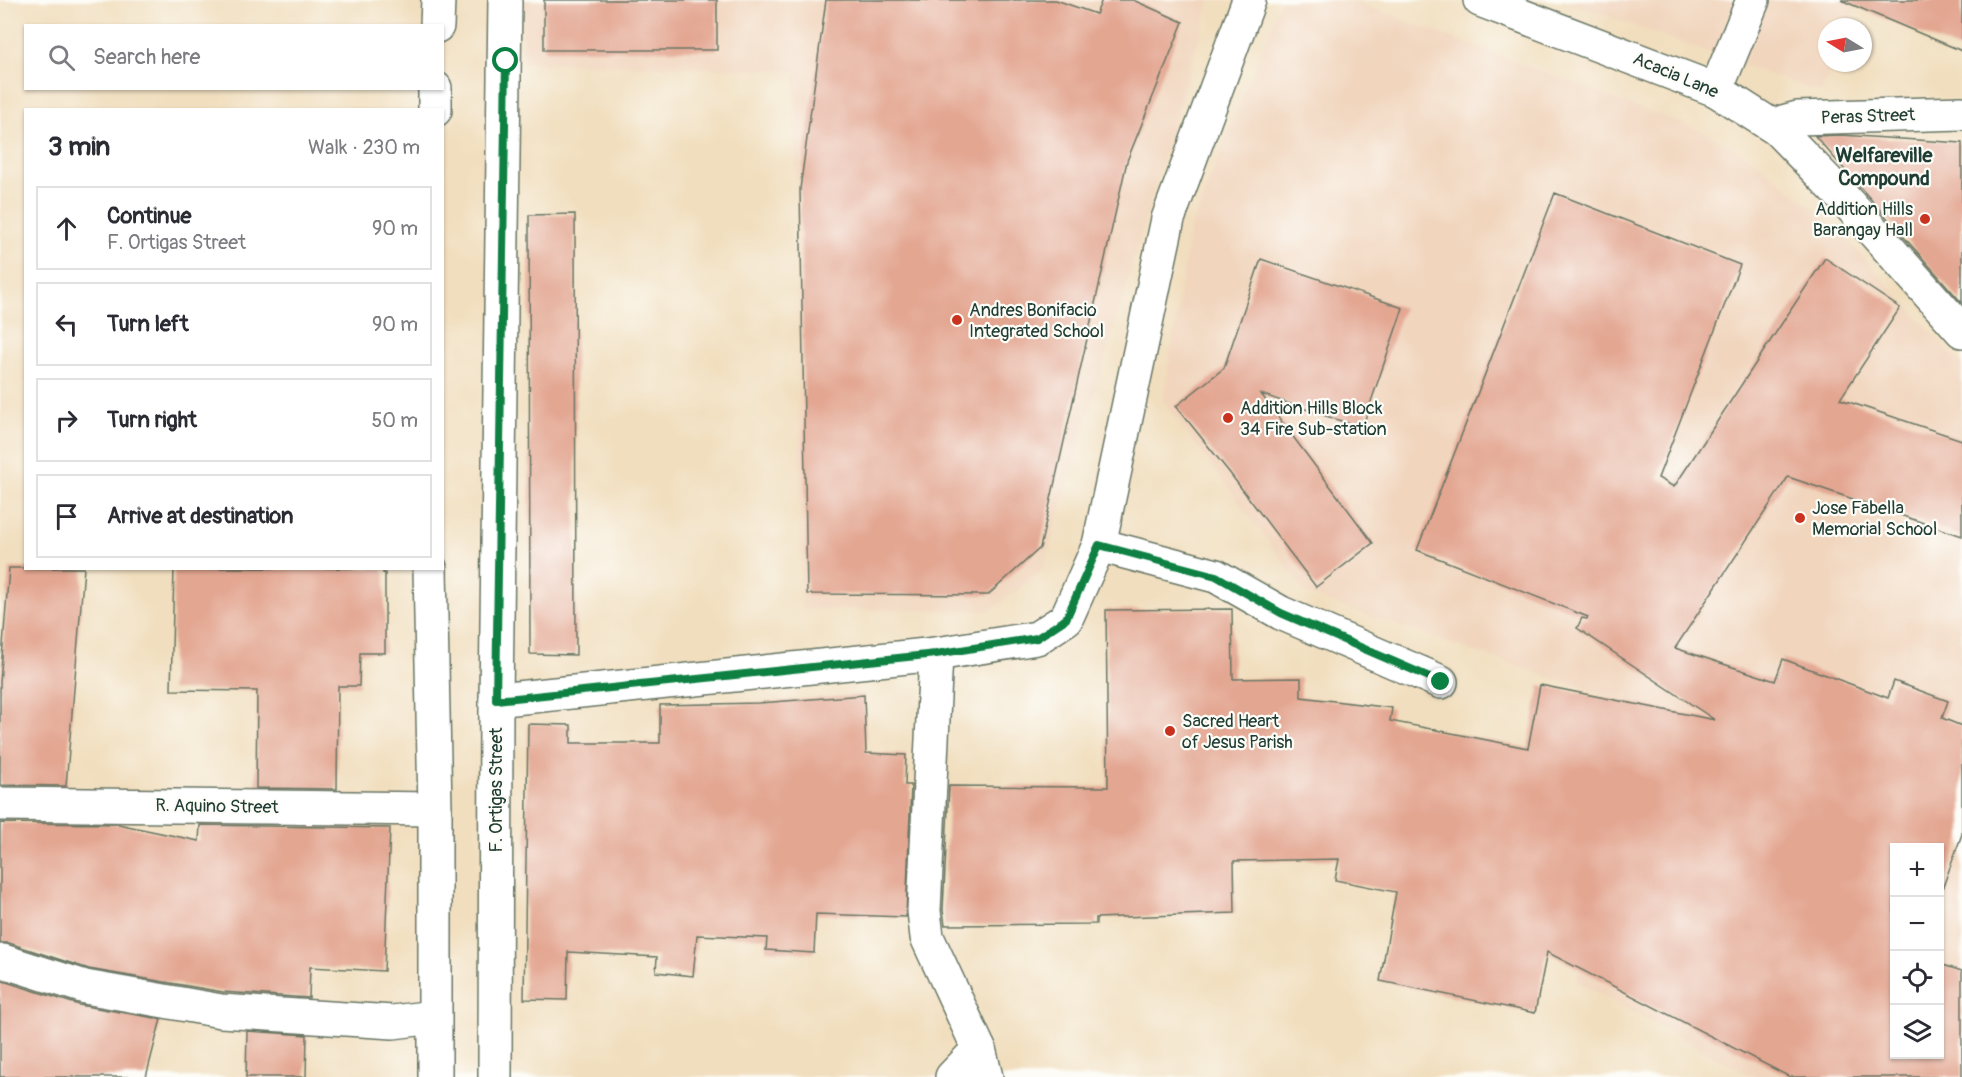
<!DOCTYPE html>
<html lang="en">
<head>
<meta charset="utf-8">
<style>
	body { margin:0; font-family:Pangolin,sans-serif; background:#f2f2f3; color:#2b2b33 }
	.controls { position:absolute; right:18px; bottom:18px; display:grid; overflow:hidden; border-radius:0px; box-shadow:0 2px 4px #0004 }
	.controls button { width:54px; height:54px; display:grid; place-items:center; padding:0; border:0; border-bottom:2px solid #e1e1e2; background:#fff; color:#2b2b33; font:30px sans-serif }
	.compass { position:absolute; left:1818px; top:18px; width:54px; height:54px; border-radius:50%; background:#fff; box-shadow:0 2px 4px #0004; rotate:280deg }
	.stop { position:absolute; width:18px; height:18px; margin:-14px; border:4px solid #0b8043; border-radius:50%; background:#fff }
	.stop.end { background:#0b8043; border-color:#fff; box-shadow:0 2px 6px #0008 }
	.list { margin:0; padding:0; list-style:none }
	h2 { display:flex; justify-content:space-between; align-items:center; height:78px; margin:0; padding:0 24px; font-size:26px }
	h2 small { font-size:20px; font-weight:400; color:#7c7c81 }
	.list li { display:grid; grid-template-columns:39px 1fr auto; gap:18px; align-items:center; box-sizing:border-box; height:84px; margin:0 12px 12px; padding:0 12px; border:2px solid #e1e1e2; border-radius:0px }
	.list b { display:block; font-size:22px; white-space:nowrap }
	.list p { margin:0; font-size:20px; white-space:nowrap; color:#7c7c81 }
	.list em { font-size:20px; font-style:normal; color:#7c7c81 }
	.icon { flex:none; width:33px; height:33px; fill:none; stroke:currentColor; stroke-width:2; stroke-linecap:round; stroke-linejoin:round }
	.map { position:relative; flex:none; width:1962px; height:1077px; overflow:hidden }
	.search { position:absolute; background:#fff; box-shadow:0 2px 4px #0004; left:24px; top:24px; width:420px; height:66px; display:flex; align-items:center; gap:15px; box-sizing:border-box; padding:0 21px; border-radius:0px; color:#7c7c81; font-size:22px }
	.panel { position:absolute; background:#fff; box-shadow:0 2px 4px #0004; left:24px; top:108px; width:420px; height:462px; border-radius:0px }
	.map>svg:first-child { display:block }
	.built { fill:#f1d5bd; fill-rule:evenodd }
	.building { fill:#e3a691 }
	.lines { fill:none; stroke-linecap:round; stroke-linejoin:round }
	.minor-casing { stroke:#687564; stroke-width:36 }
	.minor { stroke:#fff; stroke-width:33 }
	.route { stroke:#0b8043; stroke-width:8 }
	.poi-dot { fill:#c8321e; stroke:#fdfcf7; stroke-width:2 }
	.labels { text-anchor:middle; stroke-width:4.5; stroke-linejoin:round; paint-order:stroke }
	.street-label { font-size:18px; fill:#1f3d34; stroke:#fdfcf7 }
	.poi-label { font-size:18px; fill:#1f3d34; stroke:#fdfcf7; text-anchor:start }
	.neighbourhood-label { font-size:20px; font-weight:bold; fill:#1f3d34; stroke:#fdfcf7 }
</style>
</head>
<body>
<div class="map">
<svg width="1962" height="1077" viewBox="0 0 1962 1077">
	<rect width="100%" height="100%" fill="#fdfcf7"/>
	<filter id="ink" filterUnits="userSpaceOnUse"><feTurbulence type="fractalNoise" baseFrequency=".0167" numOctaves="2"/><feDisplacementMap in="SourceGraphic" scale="12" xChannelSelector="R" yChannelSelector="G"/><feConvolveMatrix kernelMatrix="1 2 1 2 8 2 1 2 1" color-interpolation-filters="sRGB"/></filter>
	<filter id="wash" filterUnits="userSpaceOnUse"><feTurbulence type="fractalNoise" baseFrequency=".008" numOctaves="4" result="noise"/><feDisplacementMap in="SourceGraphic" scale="24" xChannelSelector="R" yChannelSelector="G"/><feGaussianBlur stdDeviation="1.35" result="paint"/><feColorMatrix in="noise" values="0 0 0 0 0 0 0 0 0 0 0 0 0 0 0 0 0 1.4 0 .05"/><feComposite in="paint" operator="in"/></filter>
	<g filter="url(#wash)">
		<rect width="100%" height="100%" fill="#f1debe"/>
		<g class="built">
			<path d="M522,0h688l-167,570 -53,41 -189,-2 -6,-538 -273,-9z"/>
			<path d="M1281,0h69l354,132 49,27 80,65 129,141v712h-210l-176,-96 70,-271 -341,-116 -21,-31 -121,-162 27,-171zM1894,848h46v206h-46z"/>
			<path d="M1563,0h296l-11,27h-21v36h6l-12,30z"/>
		</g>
		<g id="blocks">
			<g class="building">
				<rect x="544" y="0" width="173" height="50"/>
				<path d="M826,0h230l40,14 6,-14h31l50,22 -56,139 -87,387 -52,47 -181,-1 -7,-405z"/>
				<path d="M1841,0h121v51z"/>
				<path d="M1841,135l121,8v160l-147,-167z"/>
				<path d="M1555,193l185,72 -82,213 16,9 151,-229 75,50 -60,91 122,41v96l-174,-59 -113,171 100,33 8,-22 105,39 6,-17 54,20 -6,17 20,8v108l-22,61v-47h-46v206h46v-90l22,7v106h-172l-243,-125 -12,61 -155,-32 16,-89 -61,-12 4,-21 -105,2 1,52 -139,5v6l-151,1 -2,-15 6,-124 159,1 -2,-177 126,-1 1,70 68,-1v19l91,11 -2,13 138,27 12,-63 175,35 -138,-92 5,-10 5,1 1,-2 -171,-67z"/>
				<path d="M575,214l1,441 -46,-1 -1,-439z"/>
				<path d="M1261,259l142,49 -41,120 -101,-34 112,149 -57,44 -87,-115 -53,-66 48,-38z"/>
				<path d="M9,568h75l-18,218 -66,-1v-102z"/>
				<path d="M174,568h209v5h2v80h-25l-1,33h-21l-1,103 -81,-1 1,-97 -86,-1z"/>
				<path d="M864,695l2,58 40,2 -1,30h6l-5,132 -90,-3 -2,39 -48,-3 1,-12 -70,-3 -4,41 -37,-4 1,-15 -89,-5 -1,48 -43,-1 4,-275 43,1v18h89v-38l99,-2z"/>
				<path d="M0,823l118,1 81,17 1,-16 190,3 -6,143 -74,-4 -1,31 -86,-6 -134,-23 -80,-26h-9z"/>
				<path d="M0,980l79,25 82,14 -15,58h-146z"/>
				<path d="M247,1031l60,4 -1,42h-60z"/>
			</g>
		</g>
	</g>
	<g filter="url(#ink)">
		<use href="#blocks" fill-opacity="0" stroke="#687564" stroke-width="1.5"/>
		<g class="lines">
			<defs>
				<g id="minor">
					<path d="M1480,0l236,90 61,39 63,65 122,137"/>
					<path d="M437,26l1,-26"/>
					<path d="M1716,90l37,-90"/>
					<path d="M435,110v-22"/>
					<path d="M1777,129l6,-7 15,-4 164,-5"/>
					<path d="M1099,545l117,31 65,37 160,69"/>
					<path d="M430,568l5,241v268"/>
					<path d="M936,654l-12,257 3,26 52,112 7,28"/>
					<path d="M496,700l440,-46 101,-16 29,-19 33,-74 69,-326 81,-219"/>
					<path d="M0,804l435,5"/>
					<path d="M3,961l82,26 136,24 172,11 41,-5"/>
					<path d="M495,1077l1,-377 9,-700"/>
					<path d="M952,1077l27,-28"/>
				</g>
			</defs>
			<use href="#minor" class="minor-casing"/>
			<use href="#minor" class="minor"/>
		</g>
	</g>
	<g class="lines" filter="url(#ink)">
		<path class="route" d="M506,61l-10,639 440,-46 101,-16 29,-19 33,-74 117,31 65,37 160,69"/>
	</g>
	<g class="poi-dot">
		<circle cx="1925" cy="219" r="6"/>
		<circle cx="957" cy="320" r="6"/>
		<circle cx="1228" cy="418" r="6"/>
		<circle cx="1800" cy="518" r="6"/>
		<circle cx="1170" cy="731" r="6"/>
	</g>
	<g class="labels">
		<g class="street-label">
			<text transform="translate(1676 75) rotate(23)" y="6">Acacia Lane</text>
			<text transform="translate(1868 116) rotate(-2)" y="6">Peras Street</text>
			<text transform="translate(496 790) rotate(-90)" y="6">F. Ortigas Street</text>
			<text transform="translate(217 806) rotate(1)" y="6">R. Aquino Street</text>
		</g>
		<g class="poi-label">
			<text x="1913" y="215" text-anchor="end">Addition Hills<tspan x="1913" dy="21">Barangay Hall</tspan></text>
			<text x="969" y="316">Andres Bonifacio<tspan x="969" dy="21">Integrated School</tspan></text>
			<text x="1240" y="414">Addition Hills Block<tspan x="1240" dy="21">34 Fire Sub-station</tspan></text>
			<text x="1812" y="514">Jose Fabella<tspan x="1812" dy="21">Memorial School</tspan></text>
			<text x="1182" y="727">Sacred Heart<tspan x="1182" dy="21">of Jesus Parish</tspan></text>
		</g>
		<g class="neighbourhood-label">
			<text x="1884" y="162">Welfareville<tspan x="1884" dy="23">Compound</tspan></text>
		</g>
	</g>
</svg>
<div class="controls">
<button>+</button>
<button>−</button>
<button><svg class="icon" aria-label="locate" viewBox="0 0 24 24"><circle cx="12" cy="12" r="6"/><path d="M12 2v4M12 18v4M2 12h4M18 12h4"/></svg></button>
<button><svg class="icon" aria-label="layers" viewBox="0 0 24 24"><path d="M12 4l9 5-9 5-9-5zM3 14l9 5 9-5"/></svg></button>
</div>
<svg class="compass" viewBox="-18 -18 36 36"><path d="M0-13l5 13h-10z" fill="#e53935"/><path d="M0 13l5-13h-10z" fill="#7c7c81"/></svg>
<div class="stop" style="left:506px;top:61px"></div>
<div class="stop end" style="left:1441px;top:682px"></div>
<div class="search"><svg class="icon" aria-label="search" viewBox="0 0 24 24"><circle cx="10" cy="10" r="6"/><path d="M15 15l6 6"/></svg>Search here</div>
<section class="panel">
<h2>3 min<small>Walk · 230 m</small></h2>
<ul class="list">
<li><svg class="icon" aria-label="ahead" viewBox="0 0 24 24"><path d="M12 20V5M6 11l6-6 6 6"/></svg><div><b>Continue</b><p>F. Ortigas Street</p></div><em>90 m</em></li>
<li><svg class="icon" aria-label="left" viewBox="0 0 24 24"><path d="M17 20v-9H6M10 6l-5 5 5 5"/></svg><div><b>Turn left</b></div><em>90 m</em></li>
<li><svg class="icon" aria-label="right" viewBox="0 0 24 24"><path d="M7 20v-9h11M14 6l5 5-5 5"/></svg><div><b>Turn right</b></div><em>50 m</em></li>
<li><svg class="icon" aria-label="arrive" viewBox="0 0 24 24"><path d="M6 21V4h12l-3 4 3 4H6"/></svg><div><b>Arrive at destination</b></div></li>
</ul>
</section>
</div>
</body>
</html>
